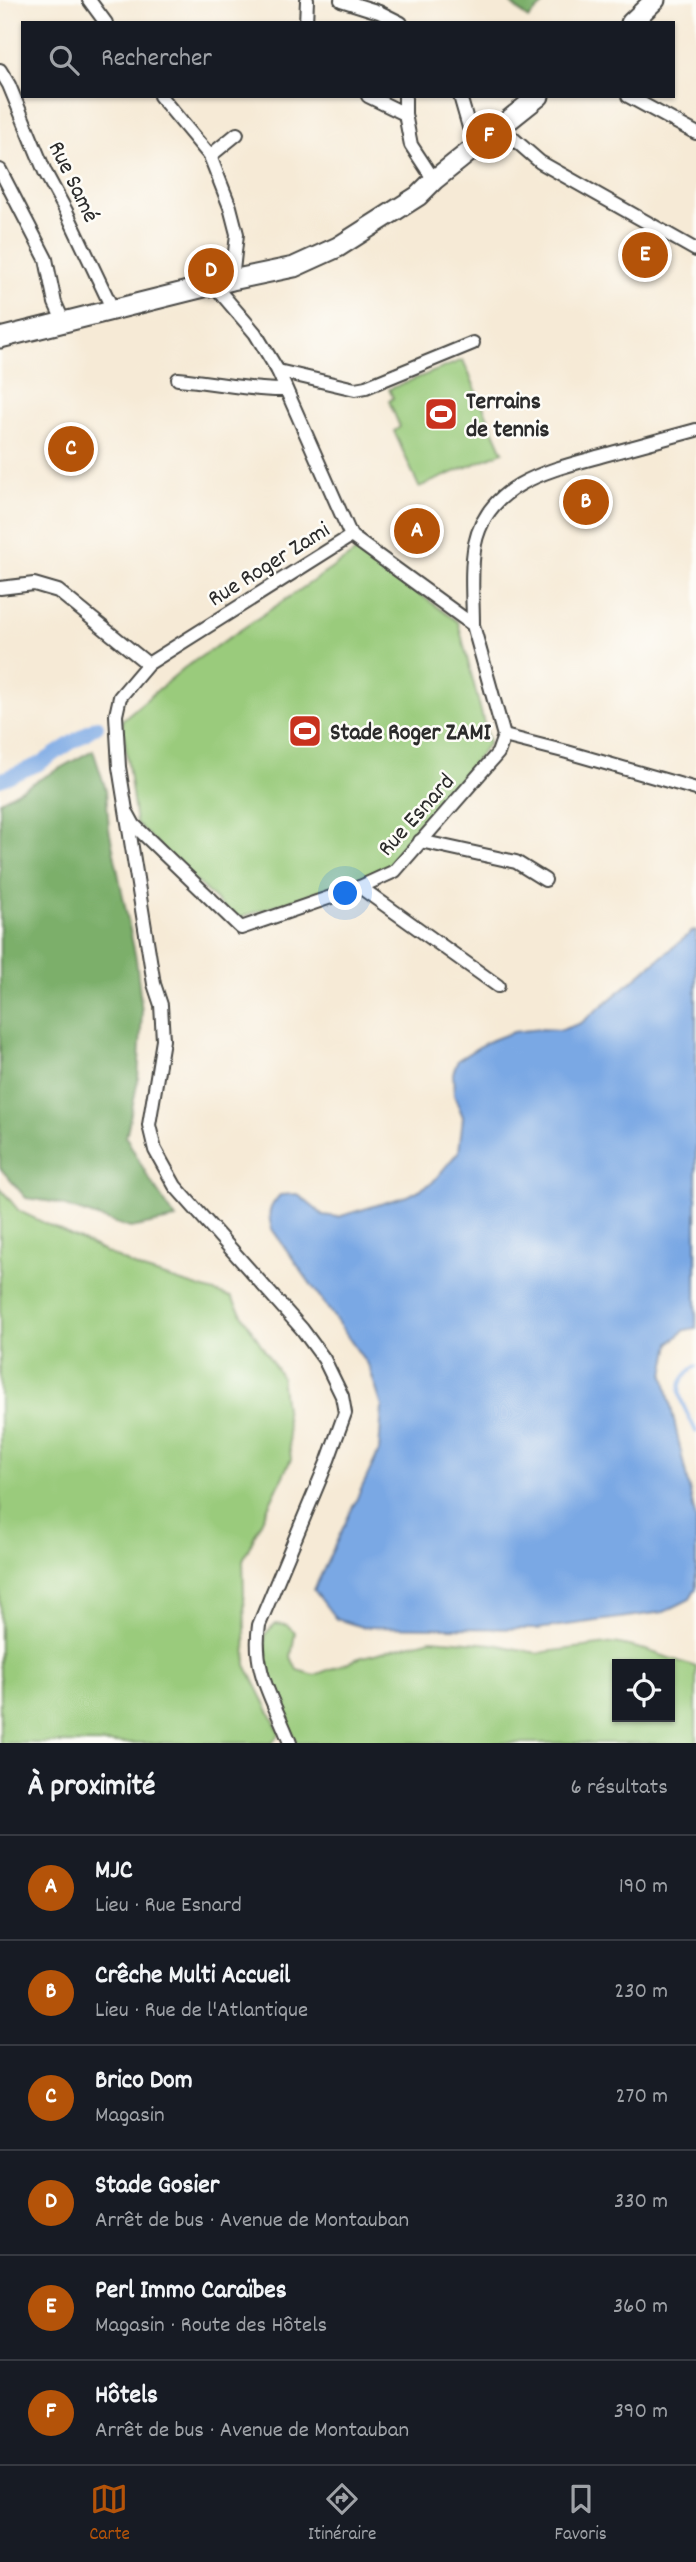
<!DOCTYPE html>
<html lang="fr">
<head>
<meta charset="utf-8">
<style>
	body { margin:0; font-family:Dekko,sans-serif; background:#242831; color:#f1f3f6 }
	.controls { position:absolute; right:21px; bottom:21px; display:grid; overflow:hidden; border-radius:0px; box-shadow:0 2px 5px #0004 }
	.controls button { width:63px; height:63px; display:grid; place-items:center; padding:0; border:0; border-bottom:2px solid #363941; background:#171b24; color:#f1f3f6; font:35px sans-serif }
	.you { position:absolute; left:346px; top:894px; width:24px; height:24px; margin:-18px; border:5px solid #fff; border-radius:50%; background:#1a73e8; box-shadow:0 0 0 10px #1a73e833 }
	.badge { display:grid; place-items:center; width:46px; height:46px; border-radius:50%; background:#b45309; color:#fff; font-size:23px; font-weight:700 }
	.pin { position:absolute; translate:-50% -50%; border:4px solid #fff; box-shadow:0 2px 7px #0006 }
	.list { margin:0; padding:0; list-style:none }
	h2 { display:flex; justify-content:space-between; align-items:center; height:91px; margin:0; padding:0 28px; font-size:30px }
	h2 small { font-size:23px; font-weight:400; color:#9ea1a6 }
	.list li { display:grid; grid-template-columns:46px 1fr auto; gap:21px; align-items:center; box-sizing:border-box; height:105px; padding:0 28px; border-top:2px solid #363941 }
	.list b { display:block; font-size:26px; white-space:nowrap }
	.list p { margin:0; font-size:23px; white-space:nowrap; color:#9ea1a6 }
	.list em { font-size:23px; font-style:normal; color:#9ea1a6 }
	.icon { flex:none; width:38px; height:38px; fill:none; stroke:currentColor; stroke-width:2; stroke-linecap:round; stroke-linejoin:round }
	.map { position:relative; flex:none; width:696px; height:1743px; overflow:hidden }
	.search { position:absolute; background:#171b24; box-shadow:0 2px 5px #0004; left:21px; right:21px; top:21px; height:77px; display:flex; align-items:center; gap:18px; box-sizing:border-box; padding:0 24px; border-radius:0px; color:#9ea1a6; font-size:26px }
	.sheet { height:721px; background:#171b24 }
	nav { display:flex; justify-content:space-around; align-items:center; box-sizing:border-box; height:98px; border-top:2px solid #363941; background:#171b24; font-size:19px; color:#9ea1a6 }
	nav a { display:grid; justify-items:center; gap:4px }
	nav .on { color:#b45309 }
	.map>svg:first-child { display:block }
	.green { fill:#9acb7b; stroke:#627b53; stroke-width:2; fill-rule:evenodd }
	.forest { fill:#7baf6b; stroke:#536d4b; stroke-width:2 }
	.water { fill:#7aa8e4; stroke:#526a88; stroke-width:2 }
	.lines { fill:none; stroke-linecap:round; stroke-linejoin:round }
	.stream { stroke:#7aa8e4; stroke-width:3.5 }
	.canal { stroke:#7aa8e4; stroke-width:14 }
	.minor-casing { stroke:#494845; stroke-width:16 }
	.secondary-casing { stroke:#494845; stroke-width:23 }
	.minor { stroke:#fff; stroke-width:12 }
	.secondary { stroke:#fff; stroke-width:19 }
	.labels { text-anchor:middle; stroke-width:5; stroke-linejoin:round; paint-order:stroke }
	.street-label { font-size:24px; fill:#2b2b2b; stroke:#fdfcf7 }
	.poi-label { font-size:24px; font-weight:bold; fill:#2b2b2b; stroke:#fdfcf7; text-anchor:start }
</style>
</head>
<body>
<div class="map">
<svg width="696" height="1743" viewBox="0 0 696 1743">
	<rect width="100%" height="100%" fill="#fdfcf7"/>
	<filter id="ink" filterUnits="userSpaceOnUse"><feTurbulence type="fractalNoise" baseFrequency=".0143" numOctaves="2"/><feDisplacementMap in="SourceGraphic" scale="14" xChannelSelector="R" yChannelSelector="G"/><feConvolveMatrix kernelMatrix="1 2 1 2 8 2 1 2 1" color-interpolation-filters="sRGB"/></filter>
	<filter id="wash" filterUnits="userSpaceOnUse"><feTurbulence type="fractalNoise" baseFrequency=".00686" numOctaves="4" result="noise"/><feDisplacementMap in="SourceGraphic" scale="28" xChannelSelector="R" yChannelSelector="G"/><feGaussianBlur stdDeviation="1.57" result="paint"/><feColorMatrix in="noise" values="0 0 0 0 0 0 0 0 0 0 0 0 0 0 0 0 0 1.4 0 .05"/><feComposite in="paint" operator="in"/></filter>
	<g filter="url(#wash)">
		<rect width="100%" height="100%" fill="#f6ead6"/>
		<g class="green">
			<path d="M463,360l40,92 -84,35 -25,-56 6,-4 -11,-26 4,-3 -4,-9z"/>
			<path d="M359,550l99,72 31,121 -98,124 -156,52 -99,-96 -14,-103 62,-52z"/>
			<path d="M0,1188l19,23 124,59 88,27 50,79 10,83 -48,101 3,105 34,68 -8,10h-272z"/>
			<path d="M275,1624l12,1 8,7 -4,25 6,13 18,5 44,-17 72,-19 62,5 44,9 78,-10 31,7 50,17v76h-400l-30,-73 -1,-36zM617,1664h53v53h-53z"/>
		</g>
		<g class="forest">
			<path d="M507,0h41l-20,19z"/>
			<path d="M93,750l13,40 3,39 27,130 6,53 -4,68 -12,57 22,40 28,42 -46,9 -77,-26 -27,-4 -26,-30v-367z"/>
		</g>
		<path class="water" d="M693,931h3v397l-11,2 -15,13 -6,32 32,145v69l-6,10 -26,13 -127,17 -175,-2 -26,-8 -22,-29 65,-139 3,-44 -13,-40 -97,-138c-5,-16 -3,-22 8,-34l17,-1 26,21 15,2 72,-22 22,-12 27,-32 4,-34 -9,-22 -1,-22 5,-13 29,-18 26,-10 26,-3 22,1 20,-7z"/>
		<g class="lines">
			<path class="stream" d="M696,1366c-31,21 -11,39 0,66"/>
			<path class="canal" d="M0,780l39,-16 58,-38"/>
		</g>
	</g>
	<g filter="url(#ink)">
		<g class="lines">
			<defs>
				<g id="minor">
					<path d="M89,0l17,23"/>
					<path d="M341,0l38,12 22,11"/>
					<path d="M306,23l1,-23"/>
					<path d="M0,70l9,15 36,87 21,39 47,99"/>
					<path d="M160,96l50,60 20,51 7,27 -5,46"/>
					<path d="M368,96l37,18"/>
					<path d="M405,96v18l6,31 23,35"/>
					<path d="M460,96l15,52"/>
					<path d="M628,96l68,37"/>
					<path d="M500,127l40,35 156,88"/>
					<path d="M210,156l27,-22"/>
					<path d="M0,170l46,89 9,44 9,20"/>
					<path d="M278,371l77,18 11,-2 107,-44"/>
					<path d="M178,379c37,3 72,12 108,11"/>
					<path d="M0,588l34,-4 24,7 90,73 203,-128 -73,-165 -23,-38 -41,-48"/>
					<path d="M473,625c0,-26 -3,-55 2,-81 13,-63 80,-75 133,-90 30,-8 59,-16 88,-24"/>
					<path d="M148,664l-28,33 -4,18 3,52 35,217 7,21 2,35 -14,85 6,25 20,36 127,143 22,30 18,37 3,17 -17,47 -69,165c-7,48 15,75 31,118"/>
					<path d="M504,736l63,16 129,37"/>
					<path d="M128,814l6,11 107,103 119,-41 35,-16 103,-118 6,-17 -31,-111 -122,-89"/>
					<path d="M420,841l96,21 29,18"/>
					<path d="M360,887l138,99"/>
				</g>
				<g id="secondary">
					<path d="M631,23l24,-23"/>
					<path d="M0,338l232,-58 62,-13 44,-20 80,-51 16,-16 105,-84"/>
				</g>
			</defs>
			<use href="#minor" class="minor-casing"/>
			<use href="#secondary" class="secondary-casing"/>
			<use href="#minor" class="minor"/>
			<use href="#secondary" class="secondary"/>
		</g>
	</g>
	<defs>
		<symbol id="stadium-square" viewBox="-11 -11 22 22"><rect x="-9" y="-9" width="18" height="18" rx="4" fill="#c8321e" stroke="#fdfcf7"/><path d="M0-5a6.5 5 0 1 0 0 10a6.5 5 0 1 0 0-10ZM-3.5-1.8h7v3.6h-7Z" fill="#fff"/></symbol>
	</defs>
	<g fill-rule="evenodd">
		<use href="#stadium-square" x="422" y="395" width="38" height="38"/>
		<use href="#stadium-square" x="286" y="712" width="38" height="38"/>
	</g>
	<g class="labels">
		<g class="street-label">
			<text transform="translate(75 181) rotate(64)" y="8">Rue Samé</text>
			<text transform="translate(268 563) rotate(-32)" y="8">Rue Roger Zami</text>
			<text transform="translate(415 814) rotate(-48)" y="8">Rue Esnard</text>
		</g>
		<g class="poi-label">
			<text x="466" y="408">Terrains<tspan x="466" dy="28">de tennis</tspan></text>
			<text x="330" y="739">Stade Roger ZAMI</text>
		</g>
	</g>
</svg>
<div class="controls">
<button><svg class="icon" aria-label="locate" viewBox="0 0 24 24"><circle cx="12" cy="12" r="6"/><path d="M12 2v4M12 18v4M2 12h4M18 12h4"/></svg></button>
</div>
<div class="you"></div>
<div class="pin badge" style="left:417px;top:531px">A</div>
<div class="pin badge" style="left:586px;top:502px">B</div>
<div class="pin badge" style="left:71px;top:449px">C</div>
<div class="pin badge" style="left:211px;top:271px">D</div>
<div class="pin badge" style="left:645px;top:255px">E</div>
<div class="pin badge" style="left:489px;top:136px">F</div>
<div class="search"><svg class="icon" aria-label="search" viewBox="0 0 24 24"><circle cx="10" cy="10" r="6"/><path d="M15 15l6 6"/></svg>Rechercher</div>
</div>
<section class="sheet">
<h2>À proximité<small>6 résultats</small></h2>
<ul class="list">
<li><span class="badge">A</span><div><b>MJC</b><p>Lieu · Rue Esnard</p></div><em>190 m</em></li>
<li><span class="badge">B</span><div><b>Crêche Multi Accueil</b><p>Lieu · Rue de l'Atlantique</p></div><em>230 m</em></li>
<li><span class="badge">C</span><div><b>Brico Dom</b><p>Magasin</p></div><em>270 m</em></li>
<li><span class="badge">D</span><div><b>Stade Gosier</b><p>Arrêt de bus · Avenue de Montauban</p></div><em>330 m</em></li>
<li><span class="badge">E</span><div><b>Perl Immo Caraïbes</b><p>Magasin · Route des Hôtels</p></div><em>360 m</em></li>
<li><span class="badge">F</span><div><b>Hôtels</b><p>Arrêt de bus · Avenue de Montauban</p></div><em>390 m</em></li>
</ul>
</section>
<nav>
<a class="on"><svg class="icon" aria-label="map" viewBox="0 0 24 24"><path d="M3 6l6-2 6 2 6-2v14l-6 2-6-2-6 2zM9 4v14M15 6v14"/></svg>Carte</a>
<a><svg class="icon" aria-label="directions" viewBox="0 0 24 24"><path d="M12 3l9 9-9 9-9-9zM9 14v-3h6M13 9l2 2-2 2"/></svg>Itinéraire</a>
<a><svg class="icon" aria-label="saved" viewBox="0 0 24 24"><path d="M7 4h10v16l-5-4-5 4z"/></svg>Favoris</a>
</nav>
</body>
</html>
